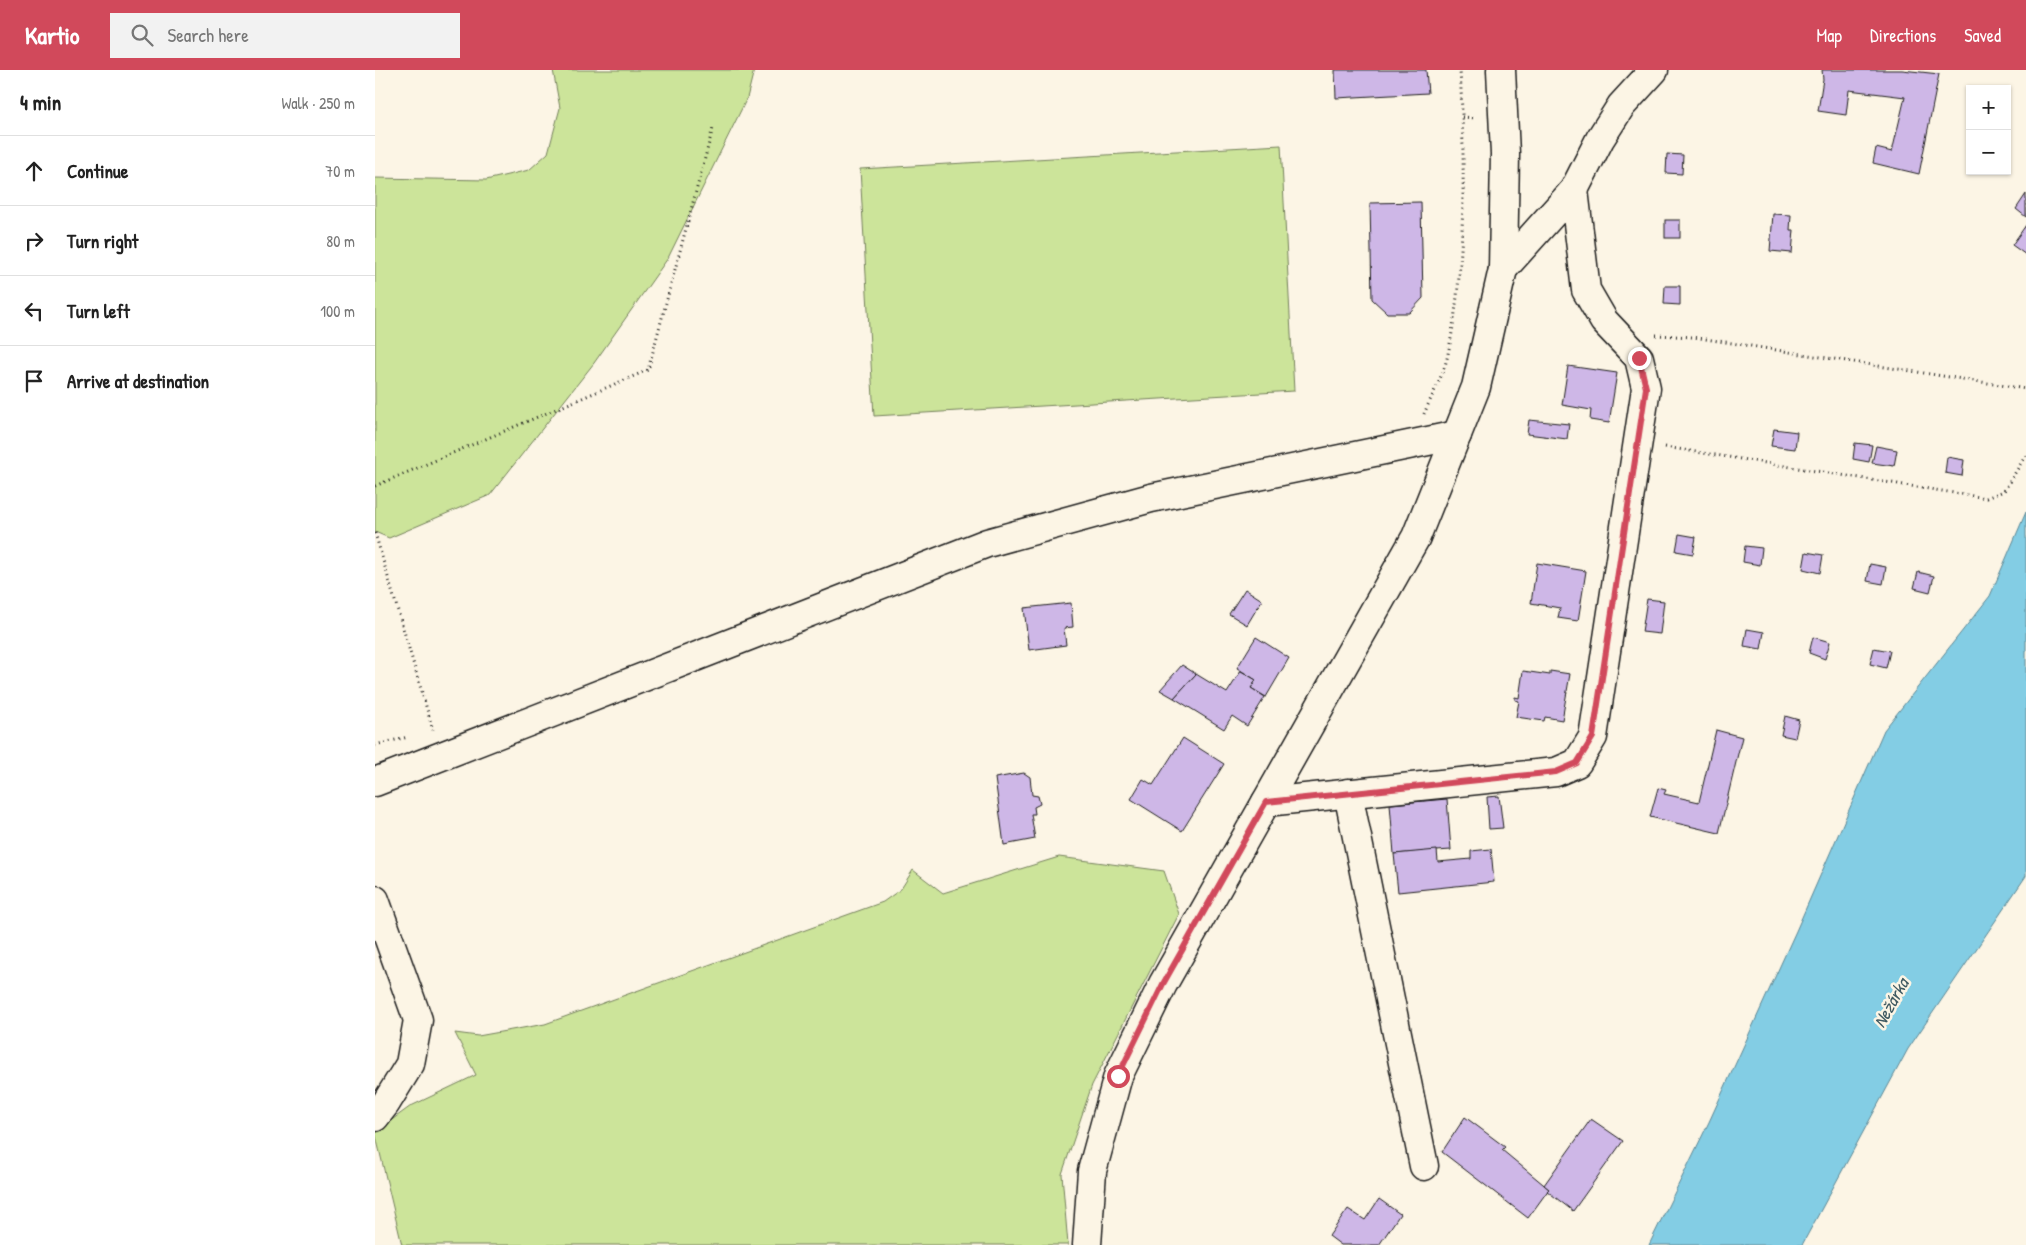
<!DOCTYPE html>
<html lang="en">
<head>
<meta charset="utf-8">
<style>
	body { margin:0; font-family:"Patrick Hand",sans-serif; background:#f2f2f2; color:#222 }
	.controls { position:absolute; right:15px; top:15px; display:grid; overflow:hidden; border-radius:0px; box-shadow:0 1px 4px #0004 }
	.controls button { width:45px; height:45px; display:grid; place-items:center; padding:0; border:0; border-bottom:1px solid #e0e0e0; background:#fff; color:#222; font:25px sans-serif }
	.stop { position:absolute; width:15px; height:15px; margin:-11px; border:4px solid #d1495b; border-radius:50%; background:#fff }
	.stop.end { background:#d1495b; border-color:#fff; box-shadow:0 1px 5px #0008 }
	.list { margin:0; padding:0; list-style:none }
	h2 { display:flex; justify-content:space-between; align-items:center; height:65px; margin:0; padding:0 20px; font-size:21px }
	h2 small { font-size:16px; font-weight:400; color:#767676 }
	.list li { display:grid; grid-template-columns:32px 1fr auto; gap:15px; align-items:center; box-sizing:border-box; height:70px; padding:0 20px; border-top:1px solid #e0e0e0 }
	.list b { display:block; font-size:19px; white-space:nowrap }
	.list em { font-size:16px; font-style:normal; color:#767676 }
	.icon { flex:none; width:28px; height:28px; fill:none; stroke:currentColor; stroke-width:2; stroke-linecap:round; stroke-linejoin:round }
	.map { position:relative; flex:none; width:1651px; height:1175px; overflow:hidden }
	header { display:flex; align-items:center; gap:30px; box-sizing:border-box; height:70px; padding:0 25px; background:#d1495b; color:#fff }
	header strong { font-size:24px }
	nav { display:flex; gap:28px; margin-inline-start:auto; font-size:18px }
	.search { width:350px; height:45px; background:#f2f2f2; display:flex; align-items:center; gap:12px; box-sizing:border-box; padding:0 18px; border-radius:0px; color:#767676; font-size:19px }
	main { display:flex }
	aside { flex:1; background:#fff }
	.map>svg:first-child { display:block }
	.green { fill:#cce49a; stroke:#74805b }
	.water { fill:#83cde4; stroke:#5a8694 }
	.building { fill:#ceb7e7; stroke:#1c1c1c }
	.lines { fill:none; stroke-linecap:round; stroke-linejoin:round }
	.minor-casing { stroke:#1c1c1c; stroke-width:31 }
	.major-casing { stroke:#1c1c1c; stroke-width:31 }
	.path { stroke:#1c1c1c; stroke-width:3; stroke-dasharray:1 4; stroke-linecap:butt }
	.minor { stroke:#fcf5e5; stroke-width:28 }
	.major { stroke:#fcf5e5; stroke-width:28 }
	.route { stroke:#d1495b; stroke-width:6 }
	.labels { text-anchor:middle; stroke-width:5; stroke-linejoin:round; paint-order:stroke }
	.water-label { font-size:18px; font-style:italic; fill:#405a62; stroke:#fcf5e5 }
</style>
</head>
<body>
<header>
<strong>Kartio</strong>
<div class="search"><svg class="icon" aria-label="search" viewBox="0 0 24 24"><circle cx="10" cy="10" r="6"/><path d="M15 15l6 6"/></svg>Search here</div>
<nav><a>Map</a><a>Directions</a><a>Saved</a></nav>
</header>
<main>
<aside>
<h2>4 min<small>Walk · 250 m</small></h2>
<ul class="list">
<li><svg class="icon" aria-label="ahead" viewBox="0 0 24 24"><path d="M12 20V5M6 11l6-6 6 6"/></svg><div><b>Continue</b></div><em>70 m</em></li>
<li><svg class="icon" aria-label="right" viewBox="0 0 24 24"><path d="M7 20v-9h11M14 6l5 5-5 5"/></svg><div><b>Turn right</b></div><em>80 m</em></li>
<li><svg class="icon" aria-label="left" viewBox="0 0 24 24"><path d="M17 20v-9H6M10 6l-5 5 5 5"/></svg><div><b>Turn left</b></div><em>100 m</em></li>
<li><svg class="icon" aria-label="arrive" viewBox="0 0 24 24"><path d="M6 21V4h12l-3 4 3 4H6"/></svg><div><b>Arrive at destination</b></div></li>
</ul>
</aside>
<div class="map">
<svg width="1651" height="1175" viewBox="0 0 1651 1175">
	<rect width="100%" height="100%" fill="#fcf5e5"/>
	<filter id="ink" filterUnits="userSpaceOnUse"><feTurbulence type="fractalNoise" baseFrequency=".02" numOctaves="2"/><feDisplacementMap in="SourceGraphic" scale="10" xChannelSelector="R" yChannelSelector="G"/><feConvolveMatrix kernelMatrix="1 2 1 2 8 2 1 2 1" color-interpolation-filters="sRGB"/></filter>
	<g filter="url(#ink)">
		<g class="green">
			<path d="M178,0h201l-7,28 -79,160 -74,105 -104,132 -101,43 -14,-6v-354l111,2 43,-10 19,-17 12,-45z"/>
			<path d="M906,75l13,246 -420,25 -14,-247z"/>
			<path d="M684,787l105,14 15,43 -87,171 -30,89 6,71h-666l-27,-113 36,-26 65,-31 -21,-42 23,3 67,-12 338,-122 18,-13 12,-19 30,23z"/>
		</g>
		<path class="water" d="M1651,442v364l-118,173 -106,196h-153l60,-123 87,-191 88,-201 106,-134z"/>
		<g class="building">
			<path d="M960,0h91l2,23 -92,5z"/>
			<path d="M1447,0h80l37,4 -20,100 -46,-11 3,-15 16,4 13,-55 -56,-7 -3,25 -28,-4 5,-32z"/>
			<path d="M1292,84l16,1 -1,19 -16,-1z"/>
			<path d="M1651,124v23l-10,-8z"/>
			<path d="M1046,132l2,96 -14,15h-22l-15,-14 -2,-96z"/>
			<path d="M1398,144l18,1 -1,15h4l-2,23 -22,-2z"/>
			<rect x="1290" y="150" width="15" height="18"/>
			<path d="M1651,155v30l-14,-10z"/>
			<path d="M1290,216h15v19l-16,-1z"/>
			<path d="M1193,296l49,7 -8,50 -19,-3 1,-10 -29,-5z"/>
			<path d="M1154,350l40,4 -2,15 -40,-5z"/>
			<path d="M1399,359l23,3 -2,17 -24,-3z"/>
			<path d="M1480,373l17,2 -3,17 -16,-3z"/>
			<path d="M1501,376l21,4 -3,16 -22,-3z"/>
			<path d="M1572,387l17,3 -2,16 -17,-3z"/>
			<path d="M1304,464l17,3 -3,17 -17,-3z"/>
			<path d="M1370,476l17,2 -2,17 -17,-3z"/>
			<path d="M1431,482l17,3 -3,18 -17,-4z"/>
			<path d="M1162,493l49,8 -8,50 -20,-3 2,-10 -29,-5z"/>
			<path d="M1495,494l16,3 -3,17 -16,-3z"/>
			<path d="M1543,502l16,4 -4,16 -16,-4z"/>
			<path d="M870,519l17,11 -15,25 -18,-11z"/>
			<path d="M1272,529l17,2 -4,33 -18,-2z"/>
			<path d="M696,533l2,24 -9,1 2,17 -37,5 -5,-42z"/>
			<path d="M1372,559l17,3 -3,17 -17,-3z"/>
			<path d="M881,567l33,21 -23,39 -15,-9 5,-8 -19,-12z"/>
			<path d="M1438,567l17,5 -5,17 -16,-6z"/>
			<path d="M1499,578l16,3 -4,17 -16,-4z"/>
			<path d="M807,595l14,9 -22,24 -14,-8z"/>
			<path d="M866,601l15,9 -5,8 14,9 -18,29 -15,-10 -8,13 -50,-31 22,-24 31,19z"/>
			<path d="M1148,601l27,4v-4l20,3 -8,46 -17,-3 -1,4 -28,-4 3,-16 -4,-1v-3l4,1z"/>
			<path d="M1410,646l14,4 -4,18 -14,-3z"/>
			<path d="M1341,660l26,7 -23,96 -69,-16 8,-29 8,2 -2,4 35,8z"/>
			<path d="M808,668l41,26 -42,67 -51,-32 12,-20 10,6z"/>
			<path d="M649,703l6,4 2,18 6,1 2,8 -6,3 1,7h-4l4,25 -31,6 -9,-67z"/>
			<path d="M1124,726l4,32 -14,1 -2,-32z"/>
			<path d="M1072,729l4,51 -57,4 -4,-50z"/>
			<path d="M1116,779l3,33 -96,10 -4,-38 43,-4 1,12 33,-3v-8z"/>
			<path d="M1090,1047l40,30 -3,3 47,39 -21,29 -86,-66z"/>
			<path d="M1216,1049l32,22 -50,70 -26,-20 2,-2 -5,-4z"/>
			<path d="M1004,1129l21,15 -21,31h-38l-12,-9 19,-27 17,11z"/>
		</g>
		<g class="lines">
			<defs>
				<g id="minor">
					<path d="M1128,199l71,-79 26,-51 21,-33 33,-36"/>
					<path d="M0,712l612,-239 164,-45 306,-63"/>
					<path d="M973,723l76,373"/>
					<path d="M891,732l290,-30 21,-9 16,-26 53,-349 -7,-30 -35,-37 -18,-31 -12,-100"/>
					<path d="M0,830l43,120 -8,44 -24,39 -11,14"/>
				</g>
				<path id="major" d="M712,1175l5,-74 26,-95 45,-92 253,-447 60,-150 27,-118 2,-115 -4,-84"/>
			</defs>
			<use href="#minor" class="minor-casing"/>
			<use href="#major" class="major-casing"/>
			<g class="path">
				<path d="M1087,47l14,1"/>
				<path d="M1281,265l37,2 333,52"/>
				<path d="M1049,344c8,-19 20,-40 24,-60 18,-88 17,-194 12,-284"/>
				<path d="M1290,377l321,51 18,-7 22,-36"/>
				<path d="M0,416l273,-116 65,-242"/>
				<path d="M0,463l58,197"/>
				<path d="M0,675l33,-8"/>
			</g>
			<use href="#minor" class="minor"/>
			<use href="#major" class="major"/>
		</g>
	</g>
	<g class="lines" filter="url(#ink)">
		<path class="route" d="M743,1006l45,-92 103,-182 290,-30 21,-9 16,-26 53,-349 -7,-30"/>
	</g>
	<g class="labels">
		<g class="water-label">
			<text transform="translate(1516 933) rotate(-61)" y="6">Nežárka</text>
		</g>
	</g>
</svg>
<div class="controls">
<button>+</button>
<button>−</button>
</div>
<div class="stop" style="left:743px;top:1006px"></div>
<div class="stop end" style="left:1264px;top:288px"></div>
</div>
</main>
</body>
</html>
